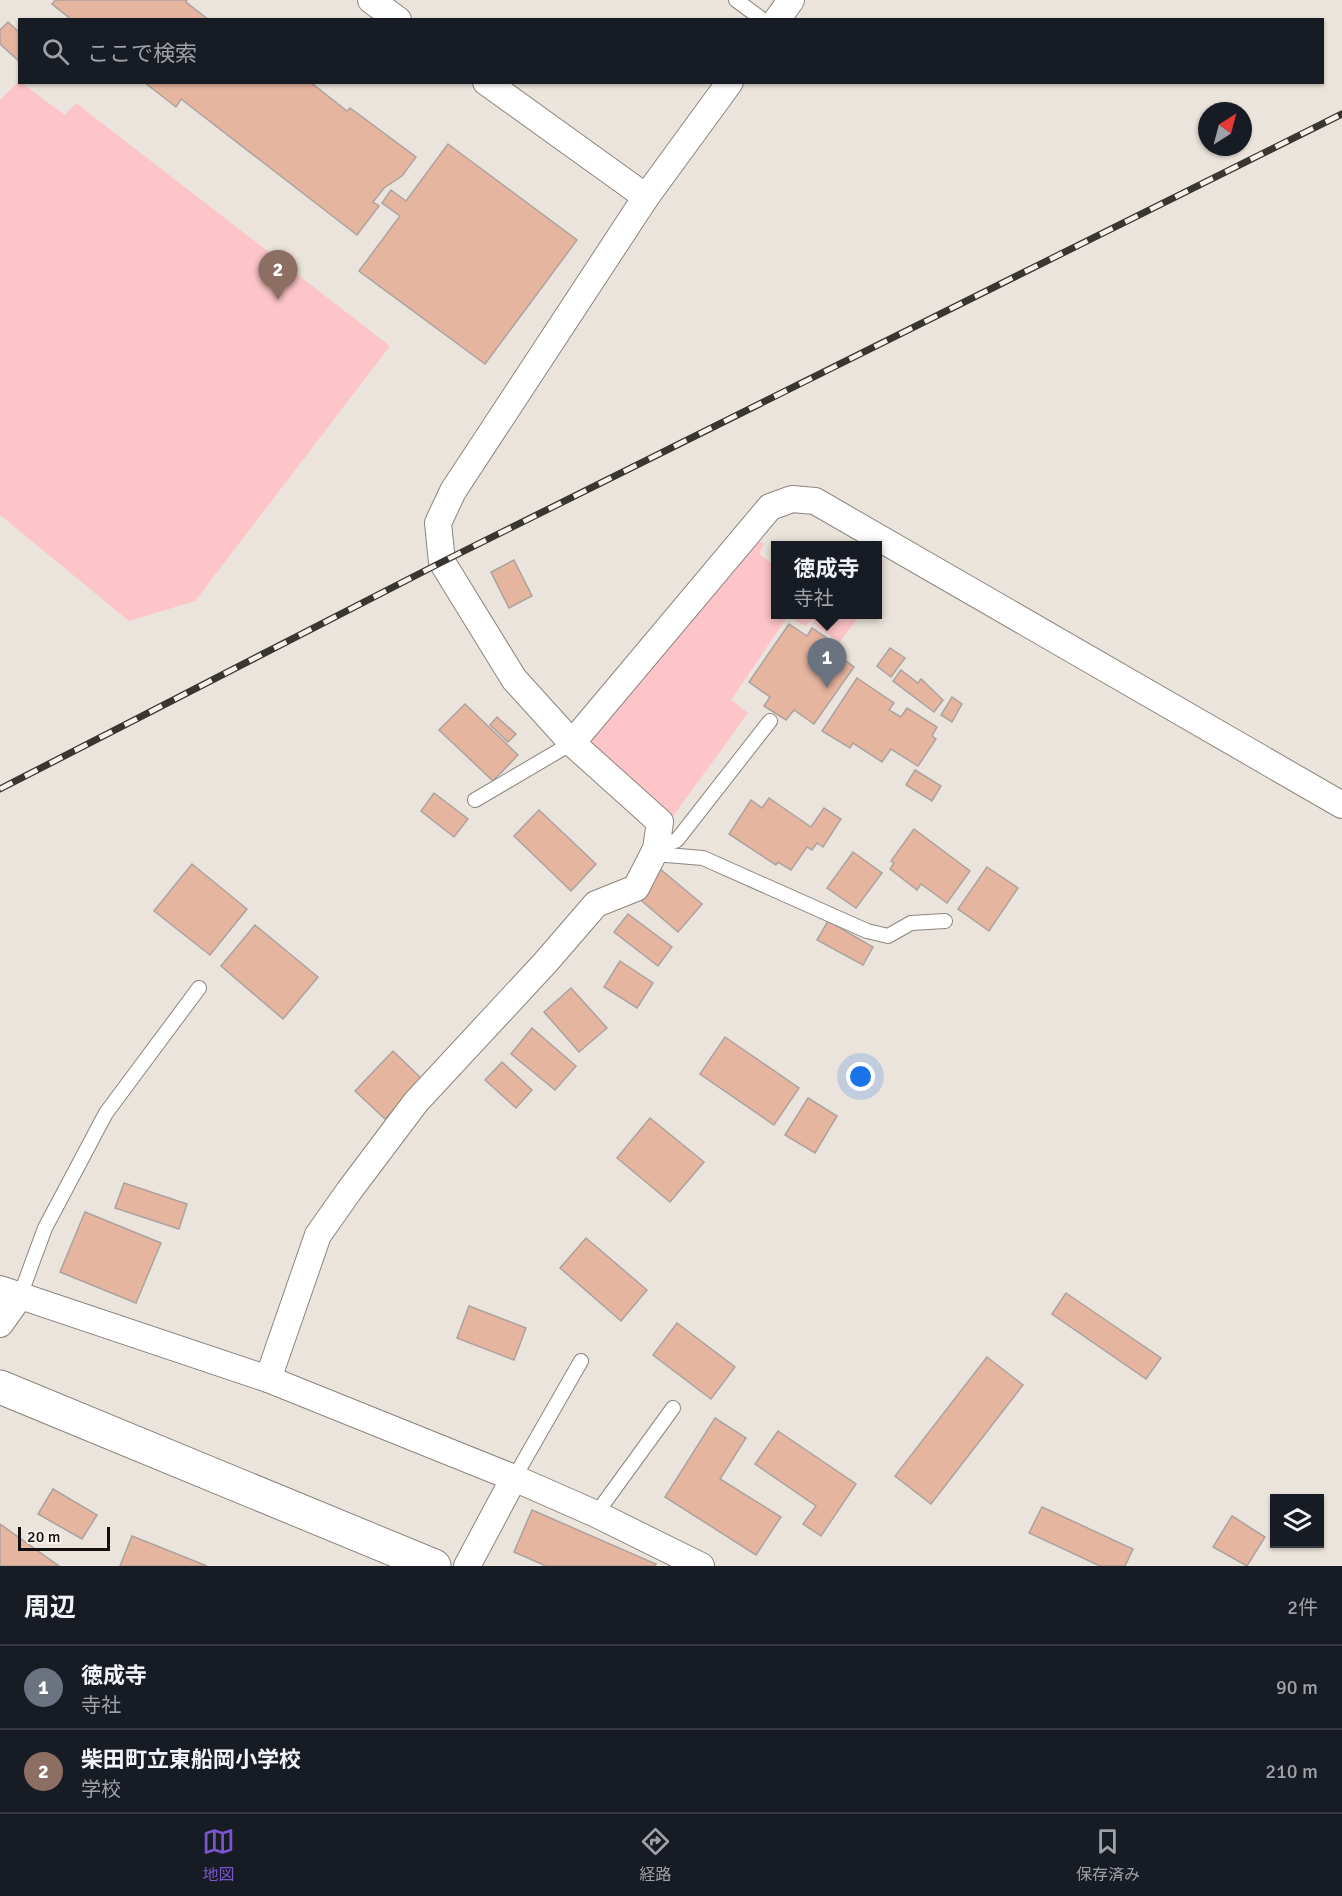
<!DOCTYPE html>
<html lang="ja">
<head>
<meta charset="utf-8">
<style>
	body { margin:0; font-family:Signika,"Noto Sans JP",sans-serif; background:#20242c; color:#f1f3f6 }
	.controls { position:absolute; right:18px; bottom:18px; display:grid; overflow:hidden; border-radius:0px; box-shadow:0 2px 4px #0004 }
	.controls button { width:54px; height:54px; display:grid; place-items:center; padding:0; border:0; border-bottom:2px solid #363941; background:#171b24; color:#f1f3f6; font:30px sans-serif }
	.compass { position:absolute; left:1198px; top:102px; width:54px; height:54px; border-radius:50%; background:#171b24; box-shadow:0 2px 4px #0004; rotate:36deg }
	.scale { position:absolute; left:18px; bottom:15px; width:92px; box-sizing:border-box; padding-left:6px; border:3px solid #12100e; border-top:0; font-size:16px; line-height:21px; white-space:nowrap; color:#12100e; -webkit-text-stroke:4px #f8f1e9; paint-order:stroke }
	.you { position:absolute; left:861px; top:1077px; width:21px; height:21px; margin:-15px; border:4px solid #fff; border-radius:50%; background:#1a73e8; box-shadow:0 0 0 9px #1a73e833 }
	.badge { display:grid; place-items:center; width:39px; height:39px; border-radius:50%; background:#7a55ce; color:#fff; font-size:20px; font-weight:700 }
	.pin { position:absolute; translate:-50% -50px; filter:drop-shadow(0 2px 3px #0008) }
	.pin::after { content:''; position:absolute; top:32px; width:21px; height:18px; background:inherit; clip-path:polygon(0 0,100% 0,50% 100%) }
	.popup { position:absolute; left:771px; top:541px; width:111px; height:78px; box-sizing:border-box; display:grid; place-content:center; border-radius:0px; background:#171b24; filter:drop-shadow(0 2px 4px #0005); font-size:20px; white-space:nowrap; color:#9ea1a6 }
	.popup b { font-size:22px; color:#f1f3f6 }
	.popup::after { content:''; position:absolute; left:50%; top:100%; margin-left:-12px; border:12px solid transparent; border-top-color:#171b24 }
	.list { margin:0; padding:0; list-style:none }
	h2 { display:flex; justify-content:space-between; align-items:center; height:78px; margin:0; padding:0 24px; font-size:26px }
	h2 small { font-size:20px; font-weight:400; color:#9ea1a6 }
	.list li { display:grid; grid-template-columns:39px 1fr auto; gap:18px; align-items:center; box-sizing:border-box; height:84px; padding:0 24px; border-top:2px solid #363941 }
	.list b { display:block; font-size:22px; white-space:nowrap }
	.list p { margin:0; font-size:20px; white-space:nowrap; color:#9ea1a6 }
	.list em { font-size:20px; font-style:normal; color:#9ea1a6 }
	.icon { flex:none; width:33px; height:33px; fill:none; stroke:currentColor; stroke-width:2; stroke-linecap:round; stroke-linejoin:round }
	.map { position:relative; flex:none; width:1342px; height:1566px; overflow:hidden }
	.search { position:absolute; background:#171b24; box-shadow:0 2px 4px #0004; left:18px; right:18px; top:18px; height:66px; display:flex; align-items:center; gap:15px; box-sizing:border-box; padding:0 21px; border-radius:0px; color:#9ea1a6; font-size:22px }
	.sheet { height:246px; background:#171b24 }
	nav { display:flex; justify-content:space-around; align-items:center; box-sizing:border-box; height:84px; border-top:2px solid #363941; background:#171b24; font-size:16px; color:#9ea1a6 }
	nav a { display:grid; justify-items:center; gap:3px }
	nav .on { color:#7a55ce }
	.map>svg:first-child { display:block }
	.green { fill:#fdc5c7 }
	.building { fill:#e6b5a0; stroke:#aca29e; stroke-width:1.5 }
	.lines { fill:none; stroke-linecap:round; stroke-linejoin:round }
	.service-casing { stroke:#8b857e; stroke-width:16 }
	.minor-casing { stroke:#8b857e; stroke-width:28 }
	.tertiary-casing { stroke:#8b857e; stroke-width:35 }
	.service { stroke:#fff; stroke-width:14 }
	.minor { stroke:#fff; stroke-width:26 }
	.tertiary { stroke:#fff; stroke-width:33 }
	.rail-casing { stroke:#383532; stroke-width:7 }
	.rail { stroke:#f8f1e9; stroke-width:4.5; stroke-dasharray:14; stroke-linecap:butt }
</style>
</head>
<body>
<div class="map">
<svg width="1342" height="1566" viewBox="0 0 1342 1566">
	<rect width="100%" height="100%" fill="#ebe4dc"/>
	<g class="green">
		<path d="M19,81l46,34 11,-12 314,243 -195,255 -66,20 -129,-106v-415z"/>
		<path d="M755,538l9,6 -5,10 17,12v48l84,1 -21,28 -28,-22 -6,5 -17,-10 -57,84 17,13 -77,106 -85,-81z"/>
	</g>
	<g class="building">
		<path d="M55,0h132l-1,2 23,18h-137l-20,-16z"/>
		<path d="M8,22l12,11v29l-20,-18v-14z"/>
		<path d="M144,82h166l37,29 3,-3 66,49 -14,19 -18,12 -11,14 6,4 -22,29 -176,-136 -5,8z"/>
		<path d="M448,144l129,96 -92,124 -126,-93 41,-55 -18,-13 9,-13 15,11z"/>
		<path d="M514,560l18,36 -23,12 -18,-36z"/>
		<path d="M789,624l18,12 5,-8 28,19 -5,6 19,14 -40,57 -20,-14 -8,10 -22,-14 6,-9 -21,-15z"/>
		<path d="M890,648l15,10 -14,19 -14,-11z"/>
		<path d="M901,670l17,13 3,-4 22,21 -9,12 -41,-31z"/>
		<path d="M857,678l37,25 -5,7 12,7 6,-9 30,19 -5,9 4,3 -18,27 -27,-17 -9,13 -29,-19 -3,5 -28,-17z"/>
		<path d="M952,697l10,7 -10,18 -11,-7z"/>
		<path d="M465,704l53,51 -25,26 -54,-51z"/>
		<path d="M497,717l19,17 -8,8 -18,-17z"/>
		<path d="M915,770l26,16 -9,15 -26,-16z"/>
		<path d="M434,793l34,26 -14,18 -33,-26z"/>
		<path d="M769,798l42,29 13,-19 17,11 -18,28 -6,-4 -5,7 -5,-3 -16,23 -13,-8 -2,3 -47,-31 22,-34 11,8z"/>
		<path d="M539,810l57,54 -25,27 -57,-55z"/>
		<path d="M914,829l56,42 -23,32 -26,-19 -4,6 -27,-21 4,-6 -3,-2z"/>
		<path d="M853,852l29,21 -26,35 -29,-20z"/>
		<path d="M192,864l55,45 -37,46 -56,-44z"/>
		<path d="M987,867l31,21 -29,43 -31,-22z"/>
		<path d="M659,868l43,36 -24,28 -42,-36z"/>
		<path d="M628,914l44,33 -14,19 -44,-34z"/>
		<path d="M828,921l45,26 -10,18 -46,-25z"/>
		<path d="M255,925l63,52 -35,42 -62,-53z"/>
		<path d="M620,961l33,22 -16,25 -33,-21z"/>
		<path d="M571,988l36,40 -28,24 -35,-40z"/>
		<path d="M532,1028l44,38 -21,24 -44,-36z"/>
		<path d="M725,1037l74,51 -25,37 -74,-51z"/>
		<path d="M393,1051l30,29 -38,39 -30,-28z"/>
		<path d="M502,1062l30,28 -16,18 -31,-28z"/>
		<path d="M808,1098l29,18 -22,37 -30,-18z"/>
		<path d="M650,1118l54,44 -34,40 -53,-44z"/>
		<path d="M124,1183l63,21 -8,25 -64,-21z"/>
		<path d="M85,1212l76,31 -25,60 -76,-31z"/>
		<path d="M586,1238l61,52 -26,31 -61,-53z"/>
		<path d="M1066,1293l95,65 -15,21 -94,-65z"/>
		<path d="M469,1306l57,22 -12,32 -57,-22z"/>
		<path d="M677,1323l58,44 -24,32 -58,-44z"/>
		<path d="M987,1357l36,28 -92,119 -36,-28z"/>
		<path d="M715,1418l31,20 -26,41 61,38 -25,38 -91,-58z"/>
		<path d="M778,1431l78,53 -35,52 -18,-12 13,-18 -61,-42z"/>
		<path d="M53,1489l44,26 -15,24 -44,-25z"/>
		<path d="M1042,1507l91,42 -8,17h-25l-71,-33z"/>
		<path d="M532,1510l124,54 -1,2h-109l-32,-14z"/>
		<path d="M1232,1516l33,21 -18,29 -34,-19z"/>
		<path d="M0,1524l59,42h-59z"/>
		<path d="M132,1536l75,30h-87z"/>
	</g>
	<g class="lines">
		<defs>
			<g id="service">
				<path d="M736,0l27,20"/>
				<path d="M475,800l97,-57"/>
				<path d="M656,849l21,-9 93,-119"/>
				<path d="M654,854l49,4 164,73 21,5 23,-13 34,-2"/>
				<path d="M20,1296l25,-68 61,-115 93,-125"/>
				<path d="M514,1478l67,-117"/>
				<path d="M596,1514l77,-106"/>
			</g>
			<g id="minor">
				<path d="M371,0l27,20"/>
				<path d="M777,20l14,-20"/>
				<path d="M486,82l160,115"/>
				<path d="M572,743l198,-236 22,-8 23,2 527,304"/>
				<path d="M0,1289l268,90 246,99 82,36 105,52"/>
				<path d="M0,1324l20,-28"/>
				<path d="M268,1379l50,-144 31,-44 67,-89 129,-139 51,-59 40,-16 20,-39 4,-27 -88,-79 -58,-64 -72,-117 -4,-39 15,-32 193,-294 84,-115"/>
				<path d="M467,1566l47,-88"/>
			</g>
			<path id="tertiary" d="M0,1387l434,179"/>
		</defs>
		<use href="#service" class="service-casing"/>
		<use href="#minor" class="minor-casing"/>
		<use href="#tertiary" class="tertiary-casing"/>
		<use href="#service" class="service"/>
		<use href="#minor" class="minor"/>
		<use href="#tertiary" class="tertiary"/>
		<defs>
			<path id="rail" d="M0,789l442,-227 900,-448"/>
		</defs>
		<use href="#rail" class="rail-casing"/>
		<use href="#rail" class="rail"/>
	</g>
</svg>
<div class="controls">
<button><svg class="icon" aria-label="layers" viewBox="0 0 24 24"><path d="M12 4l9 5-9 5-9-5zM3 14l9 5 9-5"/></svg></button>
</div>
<svg class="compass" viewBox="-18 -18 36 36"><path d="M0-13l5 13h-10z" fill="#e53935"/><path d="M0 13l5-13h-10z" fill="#9ea1a6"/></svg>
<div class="scale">20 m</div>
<div class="you"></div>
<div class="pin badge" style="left:827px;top:688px;background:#6b7280">1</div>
<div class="popup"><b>徳成寺</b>寺社</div>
<div class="pin badge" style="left:278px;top:300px;background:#8d6e63">2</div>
<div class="search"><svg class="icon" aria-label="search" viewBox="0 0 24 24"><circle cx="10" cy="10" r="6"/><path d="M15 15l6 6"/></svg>ここで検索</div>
</div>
<section class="sheet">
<h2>周辺<small>2件</small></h2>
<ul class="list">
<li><span class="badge" style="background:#6b7280">1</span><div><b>徳成寺</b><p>寺社</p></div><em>90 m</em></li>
<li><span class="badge" style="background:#8d6e63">2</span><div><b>柴田町立東船岡小学校</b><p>学校</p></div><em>210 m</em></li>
</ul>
</section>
<nav>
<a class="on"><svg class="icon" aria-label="map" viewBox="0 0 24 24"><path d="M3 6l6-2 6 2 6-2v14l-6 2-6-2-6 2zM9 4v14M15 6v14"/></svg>地図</a>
<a><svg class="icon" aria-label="directions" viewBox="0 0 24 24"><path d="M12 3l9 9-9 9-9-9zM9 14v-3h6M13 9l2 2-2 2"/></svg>経路</a>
<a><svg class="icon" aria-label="saved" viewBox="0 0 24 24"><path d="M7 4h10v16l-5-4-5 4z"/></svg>保存済み</a>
</nav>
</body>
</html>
